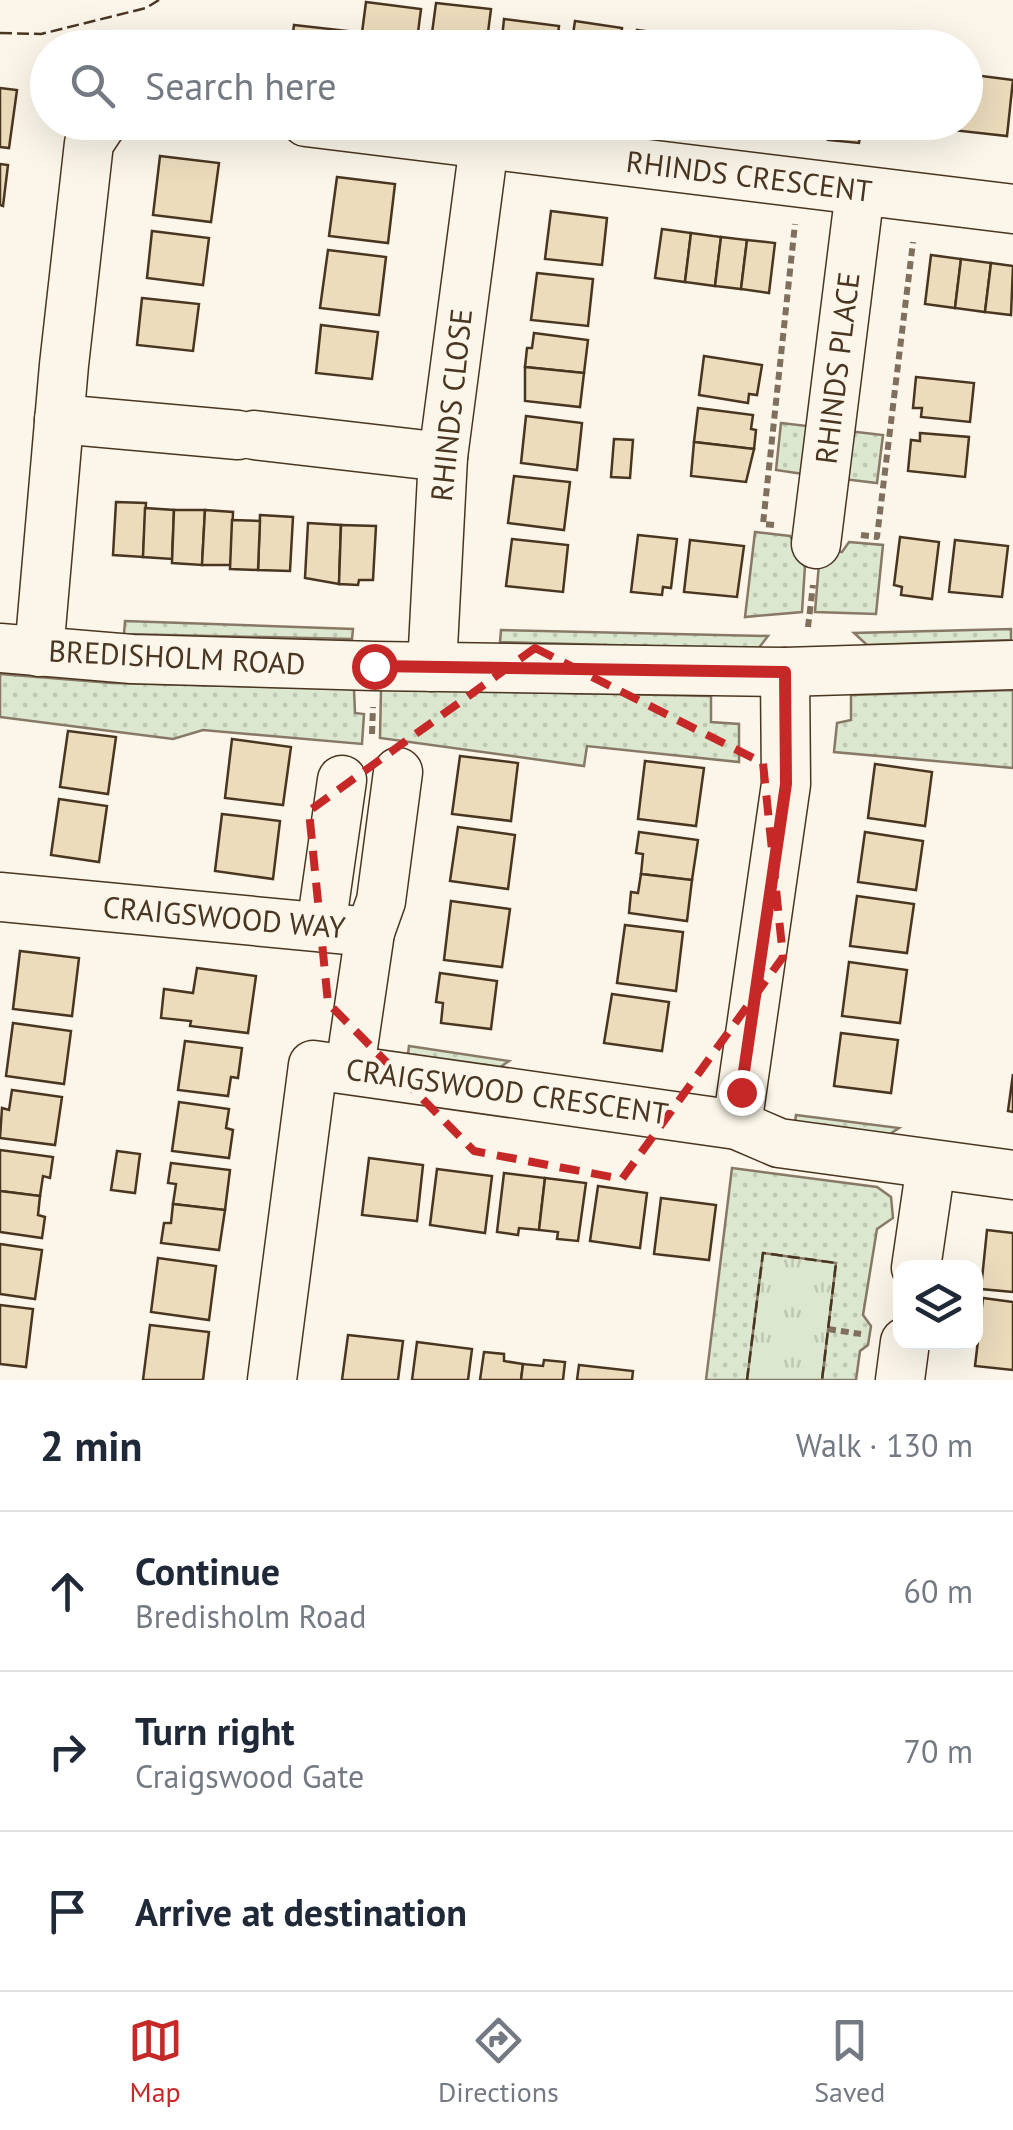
<!DOCTYPE html>
<html lang="en">
<head>
<meta charset="utf-8">
<style>
	body { margin:0; font-family:"PT Sans",sans-serif; background:#f2f2f3; color:#1f2937 }
	.controls { position:absolute; right:30px; bottom:30px; display:grid; overflow:hidden; border-radius:20px; box-shadow:0 10px 40px #0002 }
	.controls button { width:90px; height:90px; display:grid; place-items:center; padding:0; border:0; border-bottom:2px solid #e0e1e3; background:#fff; color:#1f2937; font:50px sans-serif }
	.stop { position:absolute; width:30px; height:30px; margin:-22px; border:8px solid #c62828; border-radius:50%; background:#fff }
	.stop.end { background:#c62828; border-color:#fff; box-shadow:0 2px 10px #0008 }
	.list { margin:0; padding:0; list-style:none }
	h2 { display:flex; justify-content:space-between; align-items:center; height:130px; margin:0; padding:0 40px; font-size:42px }
	h2 small { font-size:32px; font-weight:400; color:#747a83 }
	.list li { display:grid; grid-template-columns:65px 1fr auto; gap:30px; align-items:center; box-sizing:border-box; height:160px; padding:0 40px; border-top:2px solid #e0e1e3 }
	.list b { display:block; font-size:38px; white-space:nowrap }
	.list p { margin:0; font-size:32px; white-space:nowrap; color:#747a83 }
	.list em { font-size:32px; font-style:normal; color:#747a83 }
	.icon { flex:none; width:55px; height:55px; fill:none; stroke:currentColor; stroke-width:2; stroke-linecap:round; stroke-linejoin:round }
	.map { position:relative; flex:none; width:1013px; height:1380px; overflow:hidden }
	.search { position:absolute; background:#fff; box-shadow:0 10px 40px #0002; left:30px; right:30px; top:30px; height:110px; display:flex; align-items:center; gap:25px; box-sizing:border-box; padding:0 35px; border-radius:55px; color:#747a83; font-size:38px }
	.sheet { height:610px; background:#fff }
	nav { display:flex; justify-content:space-around; align-items:center; box-sizing:border-box; height:140px; border-top:2px solid #e0e1e3; background:#fff; font-size:28px; color:#747a83 }
	nav a { display:grid; justify-items:center; gap:5px }
	nav .on { color:#c62828 }
	.map>svg:first-child { display:block }
	.grass { fill:url(#grass-dots); stroke:#887966; stroke-width:2.5 }
	.park { fill:url(#park-tufts); stroke:#887966; stroke-width:2.5 }
	.building { fill:#ecdcbc; stroke:#4a3520; stroke-width:2.5 }
	.lines { fill:none; stroke-linecap:round; stroke-linejoin:round }
	.minor-casing { stroke:#4a3520; stroke-width:51 }
	.path { stroke:#7f6f5c; stroke-width:6; stroke-dasharray:8 5; stroke-linecap:butt }
	.minor { stroke:#fbf6e9; stroke-width:48 }
	.fence { stroke:#4a3520; stroke-width:2.5; stroke-dasharray:12 5; stroke-linecap:butt }
	.route { stroke:#c62828; stroke-width:12 }
	.marked { fill:none; stroke:#c62828; stroke-width:8; stroke-dasharray:20 12; stroke-linejoin:round }
	.labels { text-anchor:middle; stroke-width:8; stroke-linejoin:round; paint-order:stroke }
	.street-label { font-size:30px; fill:#4a3520; stroke:#fbf6e9 }
</style>
</head>
<body>
<div class="map">
<svg width="1013" height="1380" viewBox="0 0 1013 1380">
	<defs>
		<pattern id="grass-dots" width="8" height="8" patternUnits="userSpaceOnUse" patternTransform="scale(2.5)"><rect width="8" height="8" fill="#dce7d0"/><path d="M2 2h.1M6 6h.1" fill="none" stroke="#bec7b2" stroke-width="1.8" stroke-linecap="round"/></pattern>
		<pattern id="park-tufts" width="24" height="20" patternUnits="userSpaceOnUse" patternTransform="scale(2.5)"><rect width="24" height="20" fill="#dce7d0"/><path d="M3 7l-1-3M5 7V3M7 7l1-3M15 17l-1-3M17 17v-4M19 17l1-3" fill="none" stroke="#bec7b2"/></pattern>
	</defs>
	<rect width="100%" height="100%" fill="#fbf6e9"/>
	<g class="grass">
		<path d="M781,423l35,4 -6,48 -34,-5z"/>
		<path d="M848,431l35,4 -6,48 -34,-4z"/>
		<path d="M755,532l35,4 7,13 9,1 -4,62 -57,5z"/>
		<path d="M849,542l34,3 -7,69 -61,-2 5,-61 22,1z"/>
		<path d="M125,621l228,8 -1,10 -228,-5z"/>
		<path d="M1011,629v11l-144,5 -13,-12z"/>
		<path d="M501,630l267,6 -10,13 -258,-7z"/>
		<path d="M0,674l112,9 242,6 1,24 9,1 -2,30 -159,-14 -30,9 -173,-22z"/>
		<path d="M381,689l330,7v26l28,2v38l-152,-16 -3,20 -204,-28z"/>
		<path d="M1013,690v78l-179,-16 3,-29 14,-3v-25z"/>
		<path d="M409,1046l100,15 -17,12 -85,-11z"/>
		<path d="M796,1115l103,13 -18,12 -87,-10z"/>
		<path d="M732,1168l145,19 14,10 2,21 -16,11 -14,86 8,11 -3,19 -8,6 -4,29h-150z"/>
	</g>
	<path class="park" d="M763,1253l73,10 -14,117h-75z"/>
	<g class="building">
		<path d="M366,2l55,7 -5,39h-56z"/>
		<path d="M436,3l55,6 -5,39h-56z"/>
		<path d="M504,19l55,7 -3,22h-55z"/>
		<path d="M575,21l47,7 -3,20h-48z"/>
		<path d="M294,25l54,6 -3,17h-54z"/>
		<path d="M637,30l47,6 -2,12h-48z"/>
		<path d="M701,43l40,5h-40z"/>
		<path d="M966,74l47,6 -6,56 -55,-6 1,-8h13z"/>
		<path d="M0,88l17,2 -8,58 -9,-1z"/>
		<path d="M771,122h34l-1,14 -31,-5 1,-8z"/>
		<path d="M830,122h40l-2,14 -8,-1 -1,8 -31,-3z"/>
		<path d="M160,156l59,7 -8,59 -58,-7z"/>
		<path d="M0,164l8,1 -5,41 -3,-1z"/>
		<path d="M337,177l58,7 -7,59 -59,-7z"/>
		<path d="M551,211l56,7 -5,47 -57,-6z"/>
		<path d="M662,229l29,4 -6,49 -30,-4z"/>
		<path d="M152,231l57,7 -6,47 -56,-7z"/>
		<path d="M691,233l30,4 -6,49 -30,-4z"/>
		<path d="M721,237l26,3 -6,49 -26,-3z"/>
		<path d="M747,240l28,3 -6,50 -28,-4z"/>
		<path d="M328,250l58,7 -7,58 -59,-7z"/>
		<path d="M931,255l30,4 -6,49 -30,-4z"/>
		<path d="M961,259l30,4 -6,49 -30,-4z"/>
		<path d="M991,263l22,3 -2,49 -26,-3z"/>
		<path d="M537,273l56,6 -5,47 -57,-6z"/>
		<path d="M142,298l57,6 -6,47 -56,-6z"/>
		<path d="M321,325l57,7 -6,47 -56,-6z"/>
		<path d="M534,333l54,7 -4,33 -59,-6 2,-19h5z"/>
		<path d="M704,356l58,9 -5,30 -8,-1 -1,9 -49,-8z"/>
		<path d="M525,367l59,6 -4,34 -55,-6z"/>
		<path d="M916,377l58,6 -4,39 -49,-5 1,-9h-9z"/>
		<path d="M698,408l55,7 -2,14 5,1 -2,19 -60,-7z"/>
		<path d="M526,416l56,7 -5,47 -56,-7z"/>
		<path d="M920,433l49,4 -4,40 -57,-6 3,-31 9,1z"/>
		<path d="M614,439l19,1 -3,38 -19,-1z"/>
		<path d="M694,442l60,7 -8,33 -55,-6z"/>
		<path d="M514,476l56,6 -6,48 -56,-7z"/>
		<path d="M116,502l30,1 -3,54 -30,-2z"/>
		<path d="M145,508l29,2 -2,49 -29,-2z"/>
		<path d="M174,510h31l-3,55 -30,-2z"/>
		<path d="M205,510l28,2 -2,53h-29z"/>
		<path d="M260,515l33,2 -3,54 -32,-1z"/>
		<path d="M232,520l28,1 -2,49 -28,-1z"/>
		<path d="M308,523l33,2 -2,59 -34,-6z"/>
		<path d="M341,525l35,1 -3,54h-14l-1,5 -19,-1z"/>
		<path d="M638,535l39,4 -6,49 -8,-1 -1,8 -31,-3z"/>
		<path d="M900,537l39,5 -7,57 -31,-4 1,-8 -8,-2z"/>
		<path d="M512,539l56,6 -5,47 -57,-6z"/>
		<path d="M690,540l54,6 -7,51 -53,-5z"/>
		<path d="M955,540l53,6 -6,51 -53,-5z"/>
		<path d="M68,731l48,6 -8,57 -48,-7z"/>
		<path d="M232,739l59,8 -8,58 -58,-7z"/>
		<path d="M460,756l58,7 -7,58 -59,-7z"/>
		<path d="M645,761l59,7 -8,58 -58,-7z"/>
		<path d="M875,764l57,8 -7,54 -57,-8z"/>
		<path d="M59,799l48,7 -8,56 -48,-7z"/>
		<path d="M222,814l58,7 -7,58 -58,-8z"/>
		<path d="M458,827l57,8 -7,54 -58,-8z"/>
		<path d="M639,832l59,8 -6,40 -51,-6 2,-20 -7,-1z"/>
		<path d="M865,832l58,9 -7,49 -58,-8z"/>
		<path d="M641,874l51,6 -5,41 -58,-8 2,-21 7,1z"/>
		<path d="M857,896l57,8 -7,49 -57,-7z"/>
		<path d="M451,901l59,8 -8,58 -58,-7z"/>
		<path d="M625,925l58,7 -7,59 -59,-8z"/>
		<path d="M20,951l59,7 -7,58 -59,-7z"/>
		<path d="M849,962l58,8 -7,53 -58,-7z"/>
		<path d="M197,968l59,8 -8,57 -58,-7 1,-5 -30,-3 3,-29 29,4z"/>
		<path d="M440,973l57,8 -6,48 -50,-6 2,-20 -7,-1z"/>
		<path d="M612,994l57,8 -7,49 -58,-8z"/>
		<path d="M13,1023l58,8 -7,53 -58,-8z"/>
		<path d="M841,1033l57,7 -7,53 -57,-7z"/>
		<path d="M185,1041l57,7 -4,30 -7,-1 -3,19 -50,-6z"/>
		<path d="M1013,1074v38l-5,-1z"/>
		<path d="M12,1090l50,7 -7,48 -55,-7 2,-30 7,2z"/>
		<path d="M179,1102l50,7 -3,19 7,2 -4,28 -57,-7z"/>
		<path d="M0,1150l53,7 -3,21 -7,-2 -3,20 -40,-5z"/>
		<path d="M117,1151l23,3 -5,39 -24,-3z"/>
		<path d="M369,1158l54,7 -6,56 -55,-6z"/>
		<path d="M171,1163l59,7 -5,40 -52,-6 3,-20 -8,-1z"/>
		<path d="M437,1169l55,7 -7,57 -55,-8z"/>
		<path d="M504,1173l41,5 -6,52 -20,-2 -1,7 -21,-3z"/>
		<path d="M545,1178l41,5 -8,58 -21,-2 1,-7 -19,-2z"/>
		<path d="M598,1186l49,7 -7,55 -50,-7z"/>
		<path d="M0,1191l40,5 -2,19 7,2 -3,21 -42,-6z"/>
		<path d="M661,1198l55,7 -7,55 -55,-6z"/>
		<path d="M173,1204l52,6 -6,40 -58,-7 3,-20h7z"/>
		<path d="M987,1230l26,3v59l-32,-3z"/>
		<path d="M0,1244l42,6 -7,49 -35,-5z"/>
		<path d="M158,1258l58,8 -7,54 -58,-8z"/>
		<path d="M983,1298l30,4v68l-38,-4z"/>
		<path d="M0,1305l33,4 -7,58 -26,-3z"/>
		<path d="M150,1325l59,7 -6,48h-60z"/>
		<path d="M348,1335l55,6 -5,39h-56z"/>
		<path d="M417,1342l55,7 -4,31h-56z"/>
		<path d="M484,1352l20,2v7l19,3 -2,16h-41z"/>
		<path d="M544,1360l21,2 -2,18h-42l2,-16 20,2z"/>
		<path d="M579,1365l54,6 -1,9h-55z"/>
	</g>
	<g class="lines">
		<defs>
			<g id="minor">
				<path d="M306,122l707,87"/>
				<path d="M59,419l179,16"/>
				<path d="M254,435l189,22"/>
				<path d="M816,544l44,-353"/>
				<path d="M0,648l132,11 242,7 411,6 228,-7"/>
				<path d="M39,652l25,-287 25,-222 14,-21"/>
				<path d="M432,667l11,-210 41,-312"/>
				<path d="M0,897l370,35 -20,136"/>
				<path d="M321,927l21,-147"/>
				<path d="M370,932l11,-31 17,-129"/>
				<path d="M737,1125l49,-341 -1,-112"/>
				<path d="M916,1268l15,-103"/>
				<path d="M272,1380l41,-315 424,60 42,18 234,32"/>
				<path d="M900,1380l5,-38"/>
			</g>
		</defs>
		<use href="#minor" class="minor-casing"/>
		<g class="path">
			<path d="M774,525l-11,-1 32,-300"/>
			<path d="M861,535l16,2 36,-295"/>
			<path d="M808,627l5,-42"/>
			<path d="M372,734l1,-27"/>
			<path d="M828,1329l33,5"/>
		</g>
		<use href="#minor" class="minor"/>
		<g class="fence">
			<path d="M0,33l41,1 105,-26 13,-8"/>
			<path d="M747,1380l16,-127 73,10 -14,117"/>
		</g>
	</g>
	<g class="lines">
		<path class="route" d="M374,666l411,6 1,112 -45,308"/>
	</g>
	<path class="marked" d="M535,648l228,115 20,194 -161,222 -148,-28 -146,-148 -19,-192z"/>
	<g class="labels">
		<g class="street-label">
			<text transform="translate(749 177) rotate(7)" y="10">RHINDS CRESCENT</text>
			<text transform="translate(838 368) rotate(-83)" y="10">RHINDS PLACE</text>
			<text transform="translate(452 405) rotate(-84)" y="10">RHINDS CLOSE</text>
			<text transform="translate(177 658) rotate(3)" y="10">BREDISHOLM ROAD</text>
			<text transform="translate(224 918) rotate(5)" y="10">CRAIGSWOOD WAY</text>
			<text transform="translate(507 1092) rotate(8)" y="10">CRAIGSWOOD CRESCENT</text>
		</g>
	</g>
</svg>
<div class="controls">
<button><svg class="icon" aria-label="layers" viewBox="0 0 24 24"><path d="M12 4l9 5-9 5-9-5zM3 14l9 5 9-5"/></svg></button>
</div>
<div class="stop" style="left:374px;top:666px"></div>
<div class="stop end" style="left:741px;top:1092px"></div>
<div class="search"><svg class="icon" aria-label="search" viewBox="0 0 24 24"><circle cx="10" cy="10" r="6"/><path d="M15 15l6 6"/></svg>Search here</div>
</div>
<section class="sheet">
<h2>2 min<small>Walk · 130 m</small></h2>
<ul class="list">
<li><svg class="icon" aria-label="ahead" viewBox="0 0 24 24"><path d="M12 20V5M6 11l6-6 6 6"/></svg><div><b>Continue</b><p>Bredisholm Road</p></div><em>60 m</em></li>
<li><svg class="icon" aria-label="right" viewBox="0 0 24 24"><path d="M7 20v-9h11M14 6l5 5-5 5"/></svg><div><b>Turn right</b><p>Craigswood Gate</p></div><em>70 m</em></li>
<li><svg class="icon" aria-label="arrive" viewBox="0 0 24 24"><path d="M6 21V4h12l-3 4 3 4H6"/></svg><div><b>Arrive at destination</b></div></li>
</ul>
</section>
<nav>
<a class="on"><svg class="icon" aria-label="map" viewBox="0 0 24 24"><path d="M3 6l6-2 6 2 6-2v14l-6 2-6-2-6 2zM9 4v14M15 6v14"/></svg>Map</a>
<a><svg class="icon" aria-label="directions" viewBox="0 0 24 24"><path d="M12 3l9 9-9 9-9-9zM9 14v-3h6M13 9l2 2-2 2"/></svg>Directions</a>
<a><svg class="icon" aria-label="saved" viewBox="0 0 24 24"><path d="M7 4h10v16l-5-4-5 4z"/></svg>Saved</a>
</nav>
</body>
</html>
